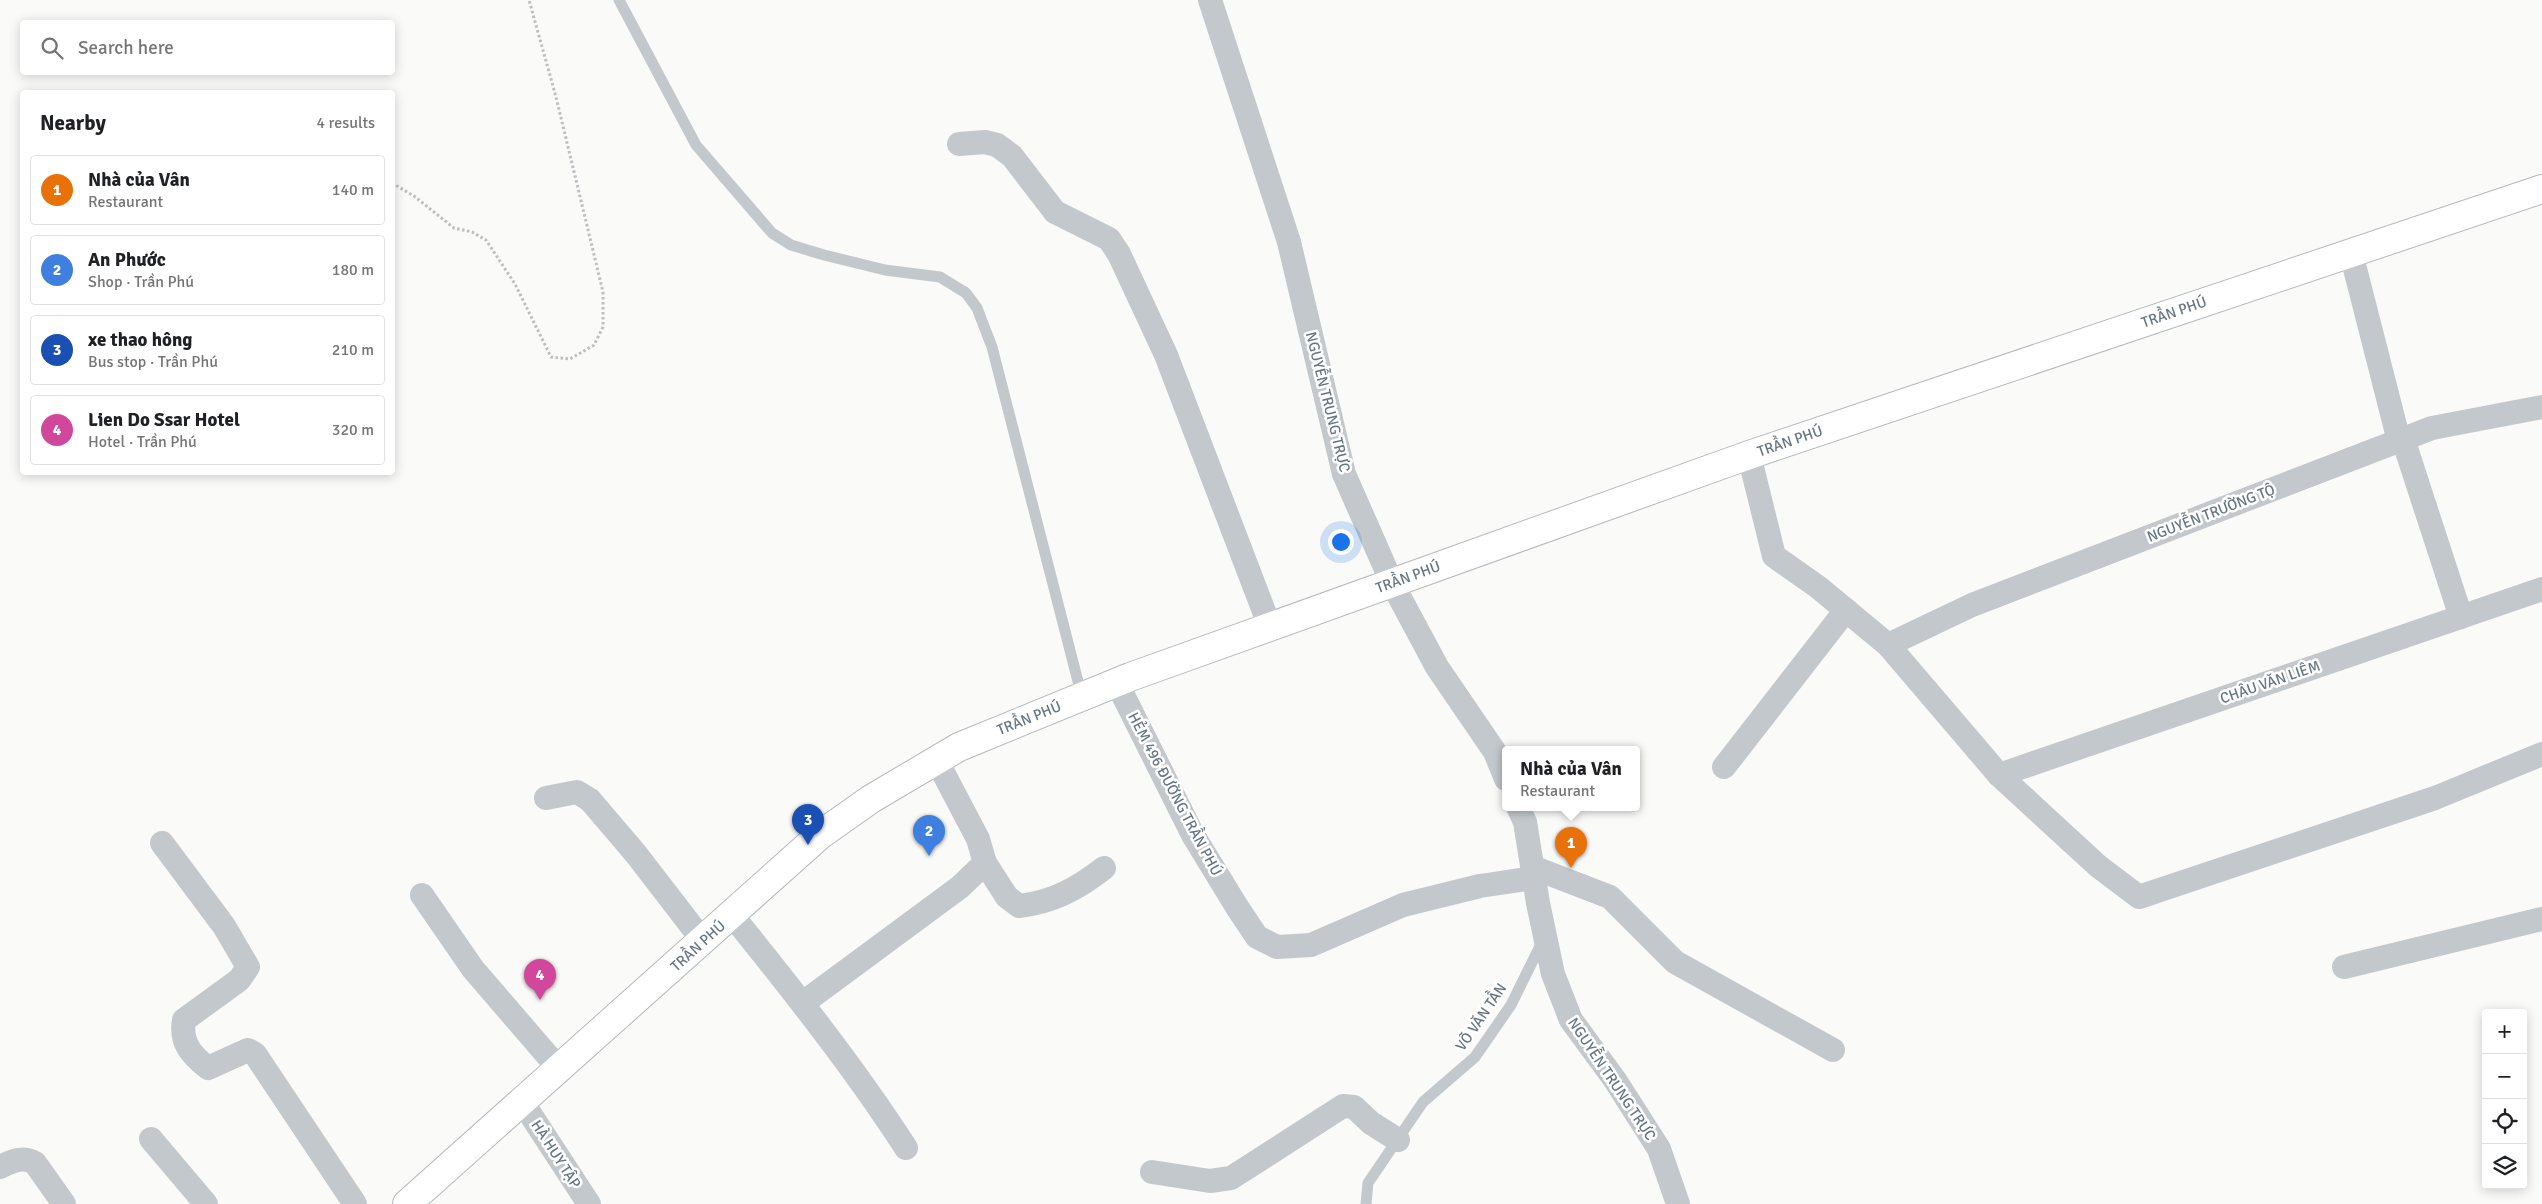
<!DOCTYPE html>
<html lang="en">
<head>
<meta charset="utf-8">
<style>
	body { margin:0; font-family:Signika,sans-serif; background:#f6f6f6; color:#202124 }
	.controls { position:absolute; right:15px; bottom:15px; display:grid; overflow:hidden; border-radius:5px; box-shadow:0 2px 12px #0003 }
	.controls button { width:45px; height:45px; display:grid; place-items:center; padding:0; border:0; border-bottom:1px solid #e0e0e0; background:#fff; color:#202124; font:25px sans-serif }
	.you { position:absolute; left:1340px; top:541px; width:18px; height:18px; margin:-12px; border:4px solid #fff; border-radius:50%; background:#1a73e8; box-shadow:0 0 0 8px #1a73e833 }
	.badge { display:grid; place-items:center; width:32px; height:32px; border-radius:50%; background:#db2777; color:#fff; font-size:16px; font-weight:700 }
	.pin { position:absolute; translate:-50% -41px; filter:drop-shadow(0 1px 2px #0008) }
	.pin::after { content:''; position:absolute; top:26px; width:18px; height:15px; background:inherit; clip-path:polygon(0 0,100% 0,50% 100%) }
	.popup { position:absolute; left:1502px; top:746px; width:138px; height:65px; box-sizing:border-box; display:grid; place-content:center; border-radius:5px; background:#fff; filter:drop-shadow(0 1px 4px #0005); font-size:16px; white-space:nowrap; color:#757577 }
	.popup b { font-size:19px; color:#202124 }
	.popup::after { content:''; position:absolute; left:50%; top:100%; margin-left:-10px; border:10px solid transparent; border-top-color:#fff }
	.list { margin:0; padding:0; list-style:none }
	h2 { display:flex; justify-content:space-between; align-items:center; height:65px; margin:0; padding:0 20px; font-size:21px }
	h2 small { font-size:16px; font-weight:400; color:#757577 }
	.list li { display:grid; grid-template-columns:32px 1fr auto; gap:15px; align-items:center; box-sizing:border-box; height:70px; margin:0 10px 10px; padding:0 10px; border:1px solid #e0e0e0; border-radius:5px }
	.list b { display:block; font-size:19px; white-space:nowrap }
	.list p { margin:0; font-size:16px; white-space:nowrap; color:#757577 }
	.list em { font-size:16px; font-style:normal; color:#757577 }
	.icon { flex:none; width:28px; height:28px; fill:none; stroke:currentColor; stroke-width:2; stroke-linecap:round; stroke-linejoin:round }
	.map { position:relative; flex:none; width:2542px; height:1204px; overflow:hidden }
	.search { position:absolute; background:#fff; box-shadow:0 2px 12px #0003; left:20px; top:20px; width:375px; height:55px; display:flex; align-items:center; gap:12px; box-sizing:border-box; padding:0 18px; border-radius:5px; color:#757577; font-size:19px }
	.panel { position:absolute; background:#fff; box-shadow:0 2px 12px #0003; left:20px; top:90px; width:375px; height:385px; border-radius:5px }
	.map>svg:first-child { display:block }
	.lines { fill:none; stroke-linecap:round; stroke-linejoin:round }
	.highway-casing { stroke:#b4b9bd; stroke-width:30 }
	.path { stroke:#bbbfc2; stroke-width:3; stroke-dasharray:2.5 2.5; stroke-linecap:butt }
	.lane { stroke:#c3c8cc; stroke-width:11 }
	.street { stroke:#c3c8cc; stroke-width:24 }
	.highway { stroke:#fff; stroke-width:28 }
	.labels { text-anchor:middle; stroke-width:5; stroke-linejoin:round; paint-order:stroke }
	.street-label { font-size:15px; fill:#657683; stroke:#fff }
</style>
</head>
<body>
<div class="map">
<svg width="2542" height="1204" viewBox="0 0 2542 1204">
	<rect width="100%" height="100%" fill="#fafaf8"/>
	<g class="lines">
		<defs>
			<path id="highway" d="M407,1204l413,-369 51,-36 88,-52 171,-70 619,-222 793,-266"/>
		</defs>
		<use href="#highway" class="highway-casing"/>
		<path class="path" d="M392,183l22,13 40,32 18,4 14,8 29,44 36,73 19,2 24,-14 9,-18v-35l-47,-195 -27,-97"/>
		<g class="lane">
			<path d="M619,0l77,145 76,88 19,12 33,10 61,15 55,7 26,16 11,15 15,39 90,350"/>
			<path d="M1366,1204l2,-21 55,-81 52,-45 36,-52 32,-65"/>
		</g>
		<g class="street">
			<path d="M1210,0l79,242 55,232 48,109 45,84 58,85 11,27"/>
			<path d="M959,144l26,-2 12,3 15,11 43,56 54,27 10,15 47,101 104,272"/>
			<path d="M2351,253l48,188"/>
			<path d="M2403,439l58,178"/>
			<path d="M1749,455l25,101 44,31 70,58 111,130 99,91 41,31 296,-99 107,-44"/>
			<path d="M1888,645l84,-40 460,-177 110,-21"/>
			<path d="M1117,683l76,152 44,72 20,30 20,10 34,-2 92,-40 77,-19 54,-8"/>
			<path d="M1724,767l122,-157"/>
			<path d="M1999,775l543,-186"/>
			<path d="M546,798l31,-6 13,8 46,54 67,87"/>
			<path d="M1518,807l7,15 13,81 15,71 18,46 44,60 44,69 19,55"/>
			<path d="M162,843l62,83 24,41 -9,13 -55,40c-4,22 7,35 24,48l40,-18 7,4 100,150"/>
			<path d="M985,863l22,34 12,9c34,-4 58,-17 85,-38"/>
			<path d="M1532,867l78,30 65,65 158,88"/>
			<path d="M422,895l51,74 87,101"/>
			<path d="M732,915c61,76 121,151 174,233"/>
			<path d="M2344,967l198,-48"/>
			<path d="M803,1003l157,-116 25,-24 -7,-24 -41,-78"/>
			<path d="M523,1103l66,101"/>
			<path d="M151,1139l55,65"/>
			<path d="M0,1167c13,-6 22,-11 35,-4l29,41"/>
			<path d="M1152,1172l58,9 21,-3 112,-72 11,1 17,16 27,17"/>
		</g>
		<use href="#highway" class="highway"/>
	</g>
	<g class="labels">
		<g class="street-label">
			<text transform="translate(2174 312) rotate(-19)" y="5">TRẦN PHÚ</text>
			<text transform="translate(1328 402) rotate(76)" y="5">NGUYỄN TRUNG TRỰC</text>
			<text transform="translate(1790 441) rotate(-19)" y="5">TRẦN PHÚ</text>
			<text transform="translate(2211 513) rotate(-21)" y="5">NGUYỄN TRƯỜNG TỘ</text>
			<text transform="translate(1408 577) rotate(-20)" y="5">TRẦN PHÚ</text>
			<text transform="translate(2270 682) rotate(-19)" y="5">CHÂU VĂN LIÊM</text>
			<text transform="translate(1029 718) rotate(-22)" y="5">TRẦN PHÚ</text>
			<text transform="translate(1175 794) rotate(62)" y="5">HẺM 496 ĐƯỜNG TRẦN PHÚ</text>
			<text transform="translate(698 946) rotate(-42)" y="5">TRẦN PHÚ</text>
			<text transform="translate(1481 1017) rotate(-56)" y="5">VÕ VĂN TẦN</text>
			<text transform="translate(1612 1079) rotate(56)" y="5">NGUYỄN TRUNG TRỰC</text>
			<text transform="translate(556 1154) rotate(57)" y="5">HÀ HUY TẬP</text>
		</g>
	</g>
</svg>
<div class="controls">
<button>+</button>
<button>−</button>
<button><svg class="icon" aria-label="locate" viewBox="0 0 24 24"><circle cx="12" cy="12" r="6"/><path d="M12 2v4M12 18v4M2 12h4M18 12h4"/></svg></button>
<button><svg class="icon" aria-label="layers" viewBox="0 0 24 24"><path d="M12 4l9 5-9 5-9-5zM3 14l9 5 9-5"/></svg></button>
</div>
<div class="you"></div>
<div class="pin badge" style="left:1571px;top:868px;background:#e8710a">1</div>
<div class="popup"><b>Nhà của Vân</b>Restaurant</div>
<div class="pin badge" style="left:929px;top:856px;background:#3f7fe0">2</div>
<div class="pin badge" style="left:808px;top:845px;background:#1a4fb4">3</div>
<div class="pin badge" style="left:540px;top:1000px;background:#d1479c">4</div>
<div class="search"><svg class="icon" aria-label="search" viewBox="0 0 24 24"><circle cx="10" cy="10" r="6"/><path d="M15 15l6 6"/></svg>Search here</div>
<section class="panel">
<h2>Nearby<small>4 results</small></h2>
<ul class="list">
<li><span class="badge" style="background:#e8710a">1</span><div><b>Nhà của Vân</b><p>Restaurant</p></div><em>140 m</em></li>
<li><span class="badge" style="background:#3f7fe0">2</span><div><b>An Phước</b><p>Shop · Trần Phú</p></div><em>180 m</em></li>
<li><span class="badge" style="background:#1a4fb4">3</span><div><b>xe thao hông</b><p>Bus stop · Trần Phú</p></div><em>210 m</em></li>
<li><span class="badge" style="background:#d1479c">4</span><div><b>Lien Do Ssar Hotel</b><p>Hotel · Trần Phú</p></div><em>320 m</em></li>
</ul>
</section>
</div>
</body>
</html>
